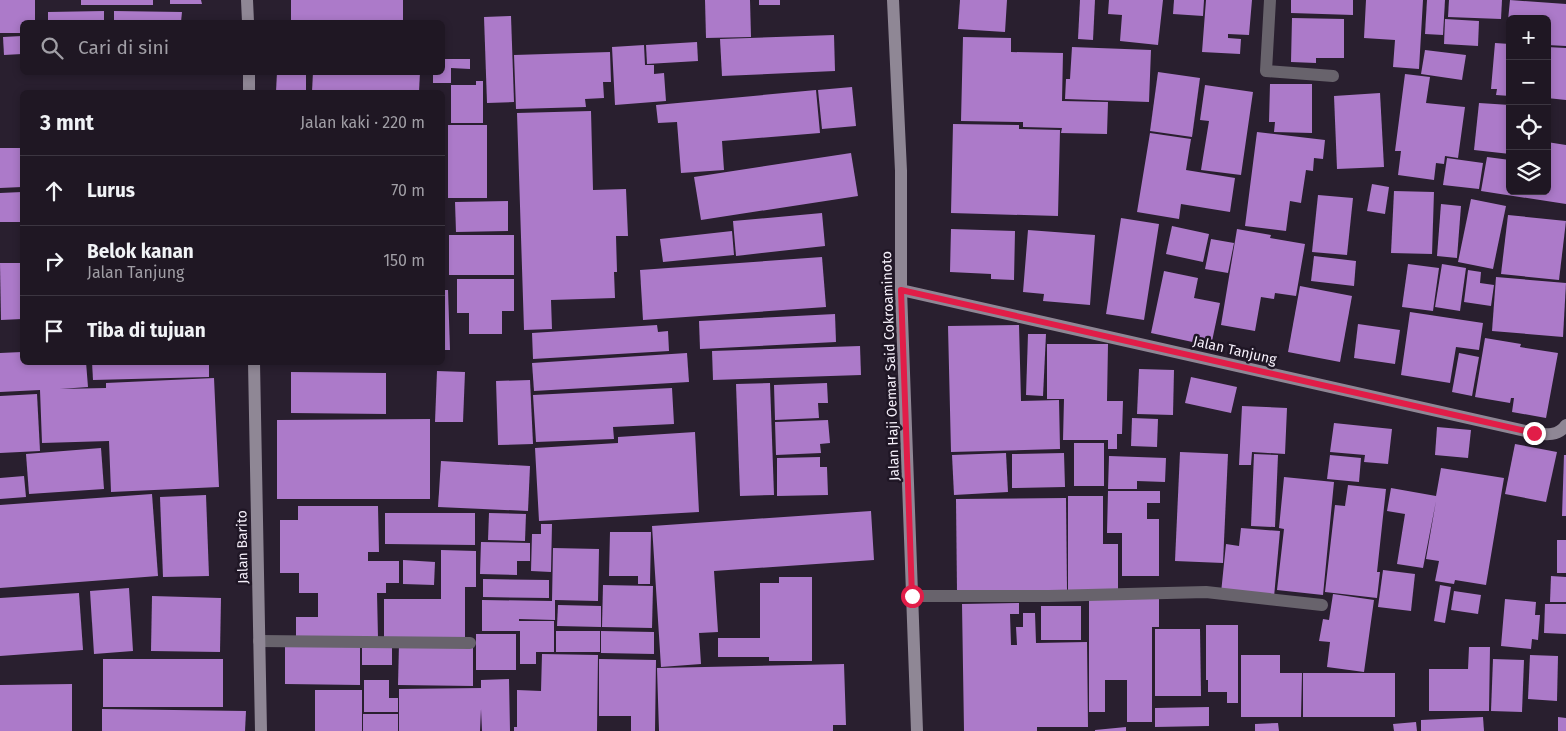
<!DOCTYPE html>
<html lang="id">
<head>
<meta charset="utf-8">
<style>
	body { margin:0; font-family:"Fira Sans",sans-serif; background:#2c2430; color:#f1f3f6 }
	.controls { position:absolute; right:15px; top:15px; display:grid; overflow:hidden; border-radius:8px; box-shadow:0 2px 8px #0003 }
	.controls button { width:45px; height:45px; display:grid; place-items:center; padding:0; border:0; border-bottom:1px solid #3c3641; background:#1f1723; color:#f1f3f6; font:25px sans-serif }
	.stop { position:absolute; width:15px; height:15px; margin:-11px; border:4px solid #e11d48; border-radius:50%; background:#fff }
	.stop.end { background:#e11d48; border-color:#fff; box-shadow:0 1px 5px #0008 }
	.list { margin:0; padding:0; list-style:none }
	h2 { display:flex; justify-content:space-between; align-items:center; height:65px; margin:0; padding:0 20px; font-size:21px }
	h2 small { font-size:16px; font-weight:400; color:#a19fa6 }
	.list li { display:grid; grid-template-columns:32px 1fr auto; gap:15px; align-items:center; box-sizing:border-box; height:70px; padding:0 20px; border-top:1px solid #3c3641 }
	.list b { display:block; font-size:19px; white-space:nowrap }
	.list p { margin:0; font-size:16px; white-space:nowrap; color:#a19fa6 }
	.list em { font-size:16px; font-style:normal; color:#a19fa6 }
	.icon { flex:none; width:28px; height:28px; fill:none; stroke:currentColor; stroke-width:2; stroke-linecap:round; stroke-linejoin:round }
	.map { position:relative; flex:none; width:1566px; height:731px; overflow:hidden }
	.search { position:absolute; background:#1f1723; box-shadow:0 2px 8px #0003; left:20px; top:20px; width:425px; height:55px; display:flex; align-items:center; gap:12px; box-sizing:border-box; padding:0 18px; border-radius:8px; color:#a19fa6; font-size:19px }
	.panel { position:absolute; background:#1f1723; box-shadow:0 2px 8px #0003; left:20px; top:90px; width:425px; height:275px; border-radius:8px }
	.map>svg:first-child { display:block }
	.building { fill:#ac7ac9 }
	.lines { fill:none; stroke-linecap:round; stroke-linejoin:round }
	.street { stroke:#68636c; stroke-width:12 }
	.secondary { stroke:#8f8795; stroke-width:12 }
	.route { stroke:#e11d48; stroke-width:6 }
	.labels { text-anchor:middle; stroke-width:5; stroke-linejoin:round; paint-order:stroke }
	.street-label { font-size:14px; fill:#f6f0fb; stroke:#1f1625 }
</style>
</head>
<body>
<div class="map">
<svg width="1566" height="731" viewBox="0 0 1566 731">
	<rect width="100%" height="100%" fill="#291f2f"/>
	<g class="building">
		<path d="M0,0h35v22h-13v11h-22z"/>
		<rect x="81" y="0" width="72" height="5"/>
		<path d="M170,0h31l1,4h-32z"/>
		<rect x="291" y="0" width="112" height="22"/>
		<path d="M705,0h45l1,37 -45,1z"/>
		<rect x="759" y="0" width="21" height="5"/>
		<path d="M960,0h47l-2,32 -47,-3z"/>
		<path d="M1080,0h15l-2,40 -15,-1z"/>
		<path d="M1109,0h54l-5,45 -38,-4 2,-26 -14,-1z"/>
		<path d="M1174,0h30l-1,16 -30,-2z"/>
		<path d="M1206,0h46l-3,35 -21,-1v4l13,1 -1,15 -38,-2z"/>
		<path d="M1291,0h62v15l-62,-2z"/>
		<path d="M1366,0h57l-4,69 -26,-2 2,-27 -31,-2z"/>
		<path d="M1427,0h18l-2,35 -18,-1z"/>
		<path d="M1449,0h53l-1,19 -53,-2z"/>
		<path d="M1510,0l56,4v42l-19,-1v-26h-37v22h-4z"/>
		<path d="M104,11v11h-56v-10z"/>
		<path d="M114,11l68,1 -1,10h-67z"/>
		<path d="M511,16l3,86 -27,1 -3,-86z"/>
		<path d="M1292,18l52,1v39h-28v5l-25,-1z"/>
		<path d="M1445,19l34,2 -1,25 -34,-2z"/>
		<path d="M834,35l1,36 -113,5 -2,-37z"/>
		<path d="M22,36v18l-18,1 -1,-18z"/>
		<path d="M963,37l48,1v14l52,1 -1,48 46,1 -1,32 -46,-1 1,-5 -39,-1v-5l-62,-1z"/>
		<path d="M697,42l1,19 -51,3 -1,-19z"/>
		<path d="M1495,43l15,1v52l-14,-1 1,-6h-6z"/>
		<path d="M644,45l1,20h9v9l10,-1 2,28 -51,4 -3,-58z"/>
		<path d="M1072,47l79,3 -2,52 -84,-3 1,-20h4z"/>
		<path d="M1547,47l19,1v52l-19,-2z"/>
		<path d="M1425,50l41,5 -4,25 -41,-6z"/>
		<path d="M610,52l1,30h-8l1,16 -19,1 1,8 -70,2 -2,-54z"/>
		<path d="M442,59h28v10l-19,-1v15h-18v-11h9z"/>
		<path d="M277,72h29v20h-30z"/>
		<path d="M313,72h107l-1,20h-107z"/>
		<path d="M1158,72l42,6 -8,59 -42,-6z"/>
		<path d="M1405,74l25,3 -4,26 39,4 -7,51 -13,-2 -1,8 -8,-1 -2,17 -36,-5 3,-24h-6z"/>
		<path d="M476,81h7v42h-32v-38h25z"/>
		<path d="M1270,84h42v49l-38,-1 1,-10h-6z"/>
		<path d="M1205,85l48,7 -12,83 -40,-5 8,-49 -9,-1z"/>
		<path d="M852,87l4,39 -34,3 -4,-39z"/>
		<rect x="148" y="90" width="56" height="2"/>
		<path d="M816,90l4,43 -98,8 2,29 -43,3 -4,-51 -19,1 -2,-18z"/>
		<path d="M1380,93l4,74 -47,2 -3,-73z"/>
		<path d="M1479,103l31,2v49l-36,-4z"/>
		<path d="M591,111l2,79 33,-1 2,47h-12l1,36h-3l1,26 -64,2 1,29 -28,1 -7,-217z"/>
		<path d="M953,124l66,1v4l41,1 -2,86 -107,-3z"/>
		<rect x="448" y="125" width="39" height="73"/>
		<path d="M1257,132l68,8 -2,19 -9,-1 -1,13 -7,-1 -5,33 -11,-2 -4,30 -41,-5z"/>
		<path d="M1150,133l41,6 -5,31 49,8 -5,34 -49,-8 -2,15 -42,-7z"/>
		<path d="M1547,142l19,3v59l-85,-13 6,-34 23,3v31h37z"/>
		<path d="M0,148h22v39l-22,1z"/>
		<path d="M851,153l7,43 -157,24 -7,-43z"/>
		<path d="M1447,158l36,5 -4,26 -36,-4z"/>
		<path d="M1372,184l17,3 -4,27 -18,-3z"/>
		<path d="M1394,191l40,1 -2,62 -41,-1z"/>
		<path d="M22,192v30h-22v-29z"/>
		<path d="M1318,195l35,3 -6,57 -35,-3z"/>
		<path d="M1471,199l35,7 -13,63 -35,-7z"/>
		<path d="M508,201v30l-52,1 -1,-30z"/>
		<path d="M1441,204l20,2 -4,52 -20,-2z"/>
		<path d="M822,213l3,33 -89,10 -3,-35z"/>
		<path d="M1508,215l58,6 -7,59 -58,-6z"/>
		<path d="M1121,218l38,6 -15,96 -38,-6z"/>
		<path d="M1172,226l37,8 -6,28 -37,-8z"/>
		<path d="M951,229l64,2 -1,49 -23,-1v-5l-41,-2z"/>
		<path d="M1237,229l34,6 -1,3 35,6 -9,52 -21,-3 -1,6 -13,-2 -6,34 -34,-6z"/>
		<path d="M1028,230l67,5 -5,70 -47,-4 1,-7 -21,-2z"/>
		<path d="M732,231l2,24 -71,7 -3,-23z"/>
		<rect x="449" y="235" width="65" height="40"/>
		<path d="M1211,239l23,4 -6,30 -23,-4z"/>
		<path d="M1314,256l42,5 -2,25 -43,-5z"/>
		<path d="M822,257l4,50 -183,13 -3,-50z"/>
		<path d="M0,263h22v56l-21,1z"/>
		<path d="M1408,264l31,4 -6,43 -31,-4z"/>
		<path d="M1442,264l24,4 -6,43 -25,-4z"/>
		<path d="M1468,270l13,2 -1,11 14,2 -3,21 -27,-4z"/>
		<path d="M1164,271l34,7 -4,20 26,5 -9,43 -60,-13z"/>
		<path d="M1496,277l70,6 -3,54 -71,-6z"/>
		<path d="M457,279h57v32h-12v23h-33v-21h-12z"/>
		<path d="M1300,286l52,10 -12,66 -52,-10z"/>
		<path d="M442,290h6l2,60h-8z"/>
		<path d="M1410,312l73,11 -4,27 -23,-3 -6,36 -49,-8z"/>
		<path d="M835,314l1,28 -136,7 -1,-28z"/>
		<path d="M1358,324l42,6 -5,34 -41,-6z"/>
		<path d="M657,325l1,7 10,-1 1,20 -136,8 -1,-26z"/>
		<path d="M1019,325l2,76 38,-1 1,49 -109,3 -3,-126z"/>
		<path d="M1028,334h18l-3,62 -17,-1z"/>
		<path d="M1485,338l36,6 -1,3 38,6 -12,65 -34,-6 2,-14h-3l-1,5 -35,-6z"/>
		<path d="M1047,344h61l-1,57h16l-1,33h-5v15h-9v-9h-45l1,-41h-17z"/>
		<path d="M860,346l1,29 -148,5 -1,-29z"/>
		<path d="M22,352v10h64l2,25 -28,2 46,-1v-5l108,-5 5,109 -108,5 -2,-51 -67,2 -2,-53 -40,2v-39z"/>
		<path d="M687,353l2,29 -155,9 -2,-28z"/>
		<path d="M1459,353l20,4 -7,39 -20,-4z"/>
		<path d="M92,362h117v15l-116,3z"/>
		<path d="M1139,369l35,1 -1,45 -36,-1z"/>
		<path d="M437,371l28,1 -2,50h-28z"/>
		<path d="M291,372l95,1v41l-95,-1z"/>
		<path d="M1191,377l46,10 -6,26 -46,-10z"/>
		<path d="M530,380l3,64 -35,1 -2,-64z"/>
		<path d="M770,383l4,112 -34,1 -4,-112z"/>
		<path d="M827,383l1,20h-10l1,15 -44,2 -1,-35z"/>
		<path d="M672,388l2,36 -61,3 1,12 -78,3 -3,-47z"/>
		<path d="M37,394l3,57 -40,2v-57z"/>
		<path d="M1242,406l45,2 -2,46 -33,-2 -1,13h-12z"/>
		<path d="M1132,418l26,1 -1,28 -26,-1z"/>
		<path d="M430,419v80h-153v-79z"/>
		<path d="M828,420l2,23 -10,1 1,9 -45,2 -1,-33z"/>
		<path d="M1334,423l58,6 -4,35 -24,-2 1,-7 -35,-3z"/>
		<path d="M1437,427l34,3 -3,28 -33,-3z"/>
		<path d="M695,432l4,80 -160,9 -4,-73 83,-5v-6z"/>
		<rect x="1074" y="443" width="30" height="43"/>
		<path d="M1515,444l42,8 -11,50 -41,-8z"/>
		<path d="M101,448l3,41 -75,5 -3,-40z"/>
		<path d="M1180,452l48,2 -5,109 -48,-2z"/>
		<path d="M1006,453l2,39 -54,3 -2,-40z"/>
		<path d="M1064,453l1,34 -53,1v-34z"/>
		<path d="M1254,454l24,1 -3,72 -24,-1z"/>
		<path d="M1330,455l31,3 -2,24 -32,-3z"/>
		<path d="M1564,455h2v61h-4z"/>
		<path d="M1109,456l57,2 -1,24 -28,-1v8h-29z"/>
		<path d="M820,457v10h7l1,28 -51,1v-38z"/>
		<path d="M441,461l89,5 -2,45 -90,-4z"/>
		<path d="M1441,468l63,10 -18,107 -31,-5 -1,4 -19,-3 4,-20 -13,-2 10,-58 -13,67 -26,-4 8,-50 -18,-3 4,-23 45,8z"/>
		<path d="M24,476l2,21 -26,2v-21z"/>
		<path d="M1284,477l50,5 -11,113 -46,-5 7,-61 -5,-1z"/>
		<path d="M1348,485l38,4 -9,83h3l-3,26 -52,-6 10,-87 10,1z"/>
		<path d="M1108,491h52v12h-13v16h12v57h-37v-43h-15z"/>
		<path d="M152,494l6,82 -158,12v-83z"/>
		<path d="M206,495l3,81 -46,1 -3,-80z"/>
		<path d="M1068,496h35v48h15v46h-50z"/>
		<path d="M1066,498l1,92 -110,1 -1,-92z"/>
		<path d="M298,506h80l1,46h-11v9h31v22h-13v10h-9l1,45h-82v-21h22v-24h-19v-20h-19v-53h18z"/>
		<path d="M871,511l3,49 -160,11 4,61 -19,1 2,31 -40,3 -9,-141z"/>
		<path d="M385,513h90v32l-90,-1z"/>
		<path d="M489,513l37,1 -1,27 -37,-1z"/>
		<path d="M541,524h11l-1,48 -20,-1 1,-37h9z"/>
		<path d="M1241,528l39,3 -6,66 -53,-4 5,-49 13,2z"/>
		<path d="M610,532h41l-1,52h-12v-8h-29z"/>
		<rect x="1557" y="540" width="9" height="33"/>
		<path d="M481,542l49,1v18h-13v14l-37,-1z"/>
		<path d="M553,548l46,1 -1,52 -43,-1v20l-36,-1v2h35v31h-18v12h-16v-33h-38v-31l70,1z"/>
		<path d="M441,550l35,1v36h-11v54h-81v-42h57z"/>
		<path d="M403,560l32,2 -1,23 -31,-1z"/>
		<path d="M1383,570l32,4 -4,37 -33,-4z"/>
		<path d="M1551,576l15,1v25h-16z"/>
		<path d="M779,577h33v84h-43v-4h-51v-19h42v-55h19z"/>
		<path d="M483,579l66,1v18l-66,-1z"/>
		<path d="M603,585l50,1 -1,42 -50,-1z"/>
		<path d="M1440,585l11,2 -6,36 -11,-2z"/>
		<path d="M129,588l4,63 -39,3 -4,-63z"/>
		<path d="M1454,591l27,4 -3,19 -27,-4z"/>
		<path d="M79,593l4,57 -83,6v-58z"/>
		<path d="M1333,594l41,6 -10,72 -37,-5 3,-25 -11,-1 4,-22 6,1z"/>
		<path d="M152,596l69,2 -1,54 -69,-1z"/>
		<path d="M1089,597h70v30h-7v95h-25v-42h-22v32h-16z"/>
		<path d="M1505,599l31,3 -1,13h5l-2,25 -6,-1 -1,10 -30,-3z"/>
		<path d="M1019,603v11h-9l1,31h6l-1,-18h7v-14h12l1,30 51,-1 1,85h-51v4h-73l-2,-127z"/>
		<path d="M1545,604h21v30l-22,-1z"/>
		<path d="M558,605l43,1v21l-44,-1z"/>
		<rect x="1041" y="606" width="40" height="34"/>
		<path d="M1206,625h32v78h-11v-11h-19v-12h-2z"/>
		<path d="M1155,629h45l1,67h-46z"/>
		<rect x="556" y="631" width="44" height="21"/>
		<path d="M601,631l53,1v22l-53,-1z"/>
		<rect x="476" y="634" width="40" height="36"/>
		<path d="M399,644l74,1v41l-75,-1z"/>
		<rect x="362" y="645" width="30" height="20"/>
		<path d="M285,646l75,1v38l-75,-1z"/>
		<path d="M1469,647h21l-1,64h-60v-42h39z"/>
		<path d="M542,654l56,1 -1,76h-83v-4h3v-37l24,1z"/>
		<path d="M1241,655h39v18h22l-1,44h-60z"/>
		<path d="M1530,655l28,1 -1,45 -29,-2z"/>
		<rect x="103" y="659" width="120" height="48"/>
		<path d="M599,659l57,1 -1,71h-24v-15h-32z"/>
		<path d="M1493,659l31,1 -2,52 -31,-1z"/>
		<path d="M844,664l2,61h-13v6h-174l-2,-63z"/>
		<rect x="1303" y="673" width="92" height="44"/>
		<path d="M509,679l1,52h-28l-1,-22 -1,22h-81v-42l82,-1v-8z"/>
		<path d="M364,680h25v18h9v14h-34z"/>
		<path d="M72,684v47h-72v-46z"/>
		<rect x="315" y="690" width="47" height="41"/>
		<path d="M1209,707v19l-54,1v-19z"/>
		<path d="M102,709l144,2 -1,20h-143z"/>
		<rect x="363" y="714" width="35" height="17"/>
		<path d="M1483,717l1,14h-63v-11z"/>
		<path d="M1558,717l8,1v13h-8z"/>
		<path d="M1416,722l1,9h-23l-1,-7z"/>
		<path d="M1278,723l1,8h-24v-7z"/>
		<path d="M1126,727v4h-31v-1z"/>
	</g>
	<g class="lines">
		<g class="street">
			<path d="M1270,0l-4,71 67,5"/>
			<path d="M912,596h137l157,-4 116,13"/>
			<path d="M259,641l211,2"/>
		</g>
		<g class="secondary">
			<path d="M247,0l1,22"/>
			<path d="M893,0l8,171v119l16,441"/>
			<path d="M249,72v20"/>
			<path d="M901,290l633,143c12,2 25,3 32,-8"/>
			<path d="M254,362l7,369"/>
		</g>
	</g>
	<g class="lines">
		<path class="route" d="M912,596l-11,-306 633,143"/>
	</g>
	<g class="labels">
		<g class="street-label">
			<text transform="translate(1235 350) rotate(13)" y="5">Jalan Tanjung</text>
			<text transform="translate(890 366) rotate(-92)" y="5">Jalan Haji Oemar Said Cokroaminoto</text>
			<text transform="translate(242 547) rotate(-91)" y="5">Jalan Barito</text>
		</g>
	</g>
</svg>
<div class="controls">
<button>+</button>
<button>−</button>
<button><svg class="icon" aria-label="locate" viewBox="0 0 24 24"><circle cx="12" cy="12" r="6"/><path d="M12 2v4M12 18v4M2 12h4M18 12h4"/></svg></button>
<button><svg class="icon" aria-label="layers" viewBox="0 0 24 24"><path d="M12 4l9 5-9 5-9-5zM3 14l9 5 9-5"/></svg></button>
</div>
<div class="stop" style="left:912px;top:596px"></div>
<div class="stop end" style="left:1534px;top:433px"></div>
<div class="search"><svg class="icon" aria-label="search" viewBox="0 0 24 24"><circle cx="10" cy="10" r="6"/><path d="M15 15l6 6"/></svg>Cari di sini</div>
<section class="panel">
<h2>3 mnt<small>Jalan kaki · 220 m</small></h2>
<ul class="list">
<li><svg class="icon" aria-label="ahead" viewBox="0 0 24 24"><path d="M12 20V5M6 11l6-6 6 6"/></svg><div><b>Lurus</b></div><em>70 m</em></li>
<li><svg class="icon" aria-label="right" viewBox="0 0 24 24"><path d="M7 20v-9h11M14 6l5 5-5 5"/></svg><div><b>Belok kanan</b><p>Jalan Tanjung</p></div><em>150 m</em></li>
<li><svg class="icon" aria-label="arrive" viewBox="0 0 24 24"><path d="M6 21V4h12l-3 4 3 4H6"/></svg><div><b>Tiba di tujuan</b></div></li>
</ul>
</section>
</div>
</body>
</html>
